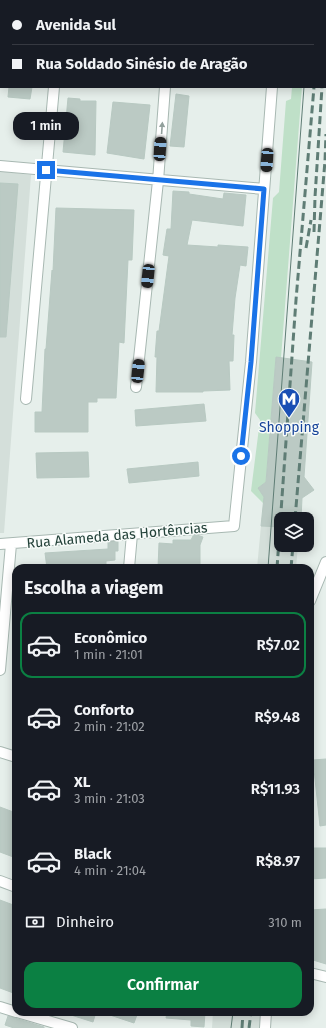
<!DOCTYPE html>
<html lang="pt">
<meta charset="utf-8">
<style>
body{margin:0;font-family:"Fira Sans",sans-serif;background:#242831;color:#f1f3f6;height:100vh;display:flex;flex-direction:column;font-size:15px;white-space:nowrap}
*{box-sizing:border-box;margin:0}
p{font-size:13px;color:#9ea1a6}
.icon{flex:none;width:22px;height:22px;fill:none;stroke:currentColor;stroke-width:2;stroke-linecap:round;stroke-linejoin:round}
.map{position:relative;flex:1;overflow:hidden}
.drawer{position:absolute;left:12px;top:564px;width:302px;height:452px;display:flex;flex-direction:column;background:#171b24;border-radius:12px;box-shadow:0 2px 10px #0003}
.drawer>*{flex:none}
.top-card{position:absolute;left:0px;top:0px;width:326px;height:88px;box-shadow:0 2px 10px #0003;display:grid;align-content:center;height:88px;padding:0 12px;background:#171b24}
.controls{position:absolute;left:274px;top:512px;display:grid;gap:8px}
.controls a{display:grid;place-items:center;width:40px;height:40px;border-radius:8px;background:#171b24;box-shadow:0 2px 10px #0003;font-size:20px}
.end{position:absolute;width:18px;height:18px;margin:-9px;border:5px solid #1a73e8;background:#fff;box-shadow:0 0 0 2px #fff}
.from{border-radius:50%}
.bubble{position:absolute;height:28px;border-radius:12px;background:#171b24;box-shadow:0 2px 10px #0003;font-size:13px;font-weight:600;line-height:28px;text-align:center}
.car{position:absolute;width:12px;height:24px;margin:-12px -6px;border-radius:5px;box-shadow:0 0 3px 1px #0007;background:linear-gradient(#222 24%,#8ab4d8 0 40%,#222 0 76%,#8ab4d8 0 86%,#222 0)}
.top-card b{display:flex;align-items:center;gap:14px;height:38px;font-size:15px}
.top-card b+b{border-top:1px solid #363941}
.top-card i{width:10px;height:10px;background:#f1f3f6}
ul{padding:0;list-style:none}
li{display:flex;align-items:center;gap:12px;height:66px;margin:0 8px 6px;padding:0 4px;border:2px solid transparent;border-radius:12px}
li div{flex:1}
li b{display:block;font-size:15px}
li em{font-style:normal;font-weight:600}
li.on{border-color:#0b8043}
li>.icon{width:36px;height:36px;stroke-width:1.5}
h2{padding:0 12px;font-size:18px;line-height:48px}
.pay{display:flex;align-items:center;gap:10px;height:44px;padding:0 12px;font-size:15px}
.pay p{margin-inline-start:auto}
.action{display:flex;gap:8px;margin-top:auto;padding:8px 12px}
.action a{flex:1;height:46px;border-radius:12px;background:#0b8043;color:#fff;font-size:16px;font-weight:600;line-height:46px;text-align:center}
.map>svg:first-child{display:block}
.built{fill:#d4dfda}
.green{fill:#bfe0c8}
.building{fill:#bbcac4;stroke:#b8c9c2}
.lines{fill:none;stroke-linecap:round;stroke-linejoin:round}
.minor-casing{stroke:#a8b8b2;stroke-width:12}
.minor{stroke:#fff;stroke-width:10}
.tram{stroke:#5f7d75;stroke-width:1}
.rail{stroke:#5f7d75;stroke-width:3;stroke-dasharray:8 4;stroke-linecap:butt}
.oneway{fill:#92a09c}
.route{stroke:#1a73e8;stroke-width:5}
.labels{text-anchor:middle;stroke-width:3;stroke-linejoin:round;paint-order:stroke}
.transit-label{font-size:14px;fill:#164399;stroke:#f7fbf9}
.street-label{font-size:14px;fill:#24423a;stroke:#f7fbf9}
</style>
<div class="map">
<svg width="326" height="1028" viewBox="0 0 326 1028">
<rect width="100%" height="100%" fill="#e6efeb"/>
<path class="built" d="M0,171L31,175L4,533H0Z
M261,526L281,527V545H298L296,568H257Z
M213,1012H261L260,1028H212Z"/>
<path class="green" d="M292,87H302L281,358H276L266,482L258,488L264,497V504L251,491L260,420L255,413L273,198L279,192L286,101L291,99Z"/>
<path class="building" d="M9,87H32L30,99L8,97Z
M176,94L189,96L184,147L170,146Z
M68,98L80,99V101H96L95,155L63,152Z
M113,102L150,105L144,159L107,153Z
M0,183L18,184L6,337H0Z
M173,191L189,192V194L223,199L224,193L246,195L243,226L192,220L187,245L218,247V245L248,247L246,266L240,265L235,298L232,335H234L233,361H229L230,390L203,391V392H156L157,357H155L157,331H159L169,256L163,255L167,229H171Z
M56,208L134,210L132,260H128L124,343L119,342L116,398H97V402H88V432H35V412H42L45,349H46L52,270L53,271Z
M276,357L312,362L304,477L314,490L302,498L301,519H281V527L261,526L264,497L258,488L266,482Z
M204,404L206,421L136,426L135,410Z
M88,452L89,477L37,478L36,453Z
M198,462L199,476L129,483L127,469Z
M197,535L203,537L200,545V568H158L159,543L173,544V540H191L193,536Z
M118,541V551H115V560L106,561V564L47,568L45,553L108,549V542Z
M326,759V825L320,826L313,760Z
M0,807L16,813V858L0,852Z
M310,848H326V878L310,879Z
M0,900L16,906V994L0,988Z
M326,909V964L310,959V910Z
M68,1012H96L93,1022L68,1014Z
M108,1012H138L134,1023L107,1014Z
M167,1012H205L204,1027L191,1026V1020L166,1018Z
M8,1016L44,1027V1028H14L5,1025Z"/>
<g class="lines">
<g class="minor-casing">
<path id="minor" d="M61,1V0
M172,1V0
M279,1V0
M0,61H1
M0,166L264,189
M136,387L158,181L165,87
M26,399L54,87
M0,544L234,526L251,362L272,87
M129,568L132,534
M310,601L326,562
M0,670L11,544
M0,752L16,757
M0,881L16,887
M310,973L326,977
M0,1007L16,1012
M17,1012L72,1028
M265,1028L266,1012"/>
</g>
<use href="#minor" class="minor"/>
<path class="tram" d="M311,1V0
M268,568L304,87
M231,1028L233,1012"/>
<path class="rail" d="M321,1V0
M325,43L326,28
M314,232L315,197L322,87
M306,248L311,220
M295,519L325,161L326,134
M277,568L296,300L314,87
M291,568L293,545
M242,1028L243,1012
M249,1028L251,1012"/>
</g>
<defs><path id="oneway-solid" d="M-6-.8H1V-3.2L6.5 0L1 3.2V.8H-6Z"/></defs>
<use class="oneway" href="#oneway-solid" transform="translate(162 128) rotate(-86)"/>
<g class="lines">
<path class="route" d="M46,170L264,189L251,362L241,456"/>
</g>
<defs>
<g id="metro-pin" transform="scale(1.15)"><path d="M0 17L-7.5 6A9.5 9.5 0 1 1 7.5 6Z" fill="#1a4fb4" stroke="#f7fbf9"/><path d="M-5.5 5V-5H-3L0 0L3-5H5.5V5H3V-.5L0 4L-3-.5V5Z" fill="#fff"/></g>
</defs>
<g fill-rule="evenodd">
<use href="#metro-pin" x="289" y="399"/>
</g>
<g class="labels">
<g class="transit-label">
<text x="289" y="432">Shopping</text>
</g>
<g class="street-label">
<text transform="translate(117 535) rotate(-5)" y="5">Rua Alameda das Hortências</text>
</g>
</g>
</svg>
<div class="controls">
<a><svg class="icon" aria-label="layers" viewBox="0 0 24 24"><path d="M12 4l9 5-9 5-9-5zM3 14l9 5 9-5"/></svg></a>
</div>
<i class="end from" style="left:241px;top:456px"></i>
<i class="end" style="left:46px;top:170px"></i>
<div class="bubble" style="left:13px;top:112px;width:66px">1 min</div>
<i class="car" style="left:160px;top:149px;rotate:4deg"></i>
<i class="car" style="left:267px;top:160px;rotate:184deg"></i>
<i class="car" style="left:148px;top:276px;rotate:186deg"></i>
<i class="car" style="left:138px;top:371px;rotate:6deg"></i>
<div class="top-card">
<b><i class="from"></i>Avenida Sul</b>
<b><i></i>Rua Soldado Sinésio de Aragão</b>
</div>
<section class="drawer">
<h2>Escolha a viagem</h2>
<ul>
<li class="on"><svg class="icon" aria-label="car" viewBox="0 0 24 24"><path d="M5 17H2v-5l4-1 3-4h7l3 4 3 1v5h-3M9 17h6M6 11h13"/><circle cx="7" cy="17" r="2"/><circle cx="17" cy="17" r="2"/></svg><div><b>Econômico</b><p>1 min · 21:01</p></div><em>R$7.02</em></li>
<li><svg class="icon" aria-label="car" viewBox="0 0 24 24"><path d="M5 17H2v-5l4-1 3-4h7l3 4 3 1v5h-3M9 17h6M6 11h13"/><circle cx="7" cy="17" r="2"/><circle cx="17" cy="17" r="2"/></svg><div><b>Conforto</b><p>2 min · 21:02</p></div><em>R$9.48</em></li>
<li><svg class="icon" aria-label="car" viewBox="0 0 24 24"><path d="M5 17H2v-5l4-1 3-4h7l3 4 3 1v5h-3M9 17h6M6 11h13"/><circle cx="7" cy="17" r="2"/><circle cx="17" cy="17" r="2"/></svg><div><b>XL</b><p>3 min · 21:03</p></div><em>R$11.93</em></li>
<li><svg class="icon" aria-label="car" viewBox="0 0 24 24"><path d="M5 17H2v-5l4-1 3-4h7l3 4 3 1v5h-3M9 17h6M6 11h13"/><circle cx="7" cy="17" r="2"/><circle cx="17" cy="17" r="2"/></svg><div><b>Black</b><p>4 min · 21:04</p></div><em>R$8.97</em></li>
</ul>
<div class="pay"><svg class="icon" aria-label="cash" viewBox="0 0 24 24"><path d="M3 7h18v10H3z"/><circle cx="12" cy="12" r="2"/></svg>Dinheiro<p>310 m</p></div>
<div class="action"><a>Confirmar</a></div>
</section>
</div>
